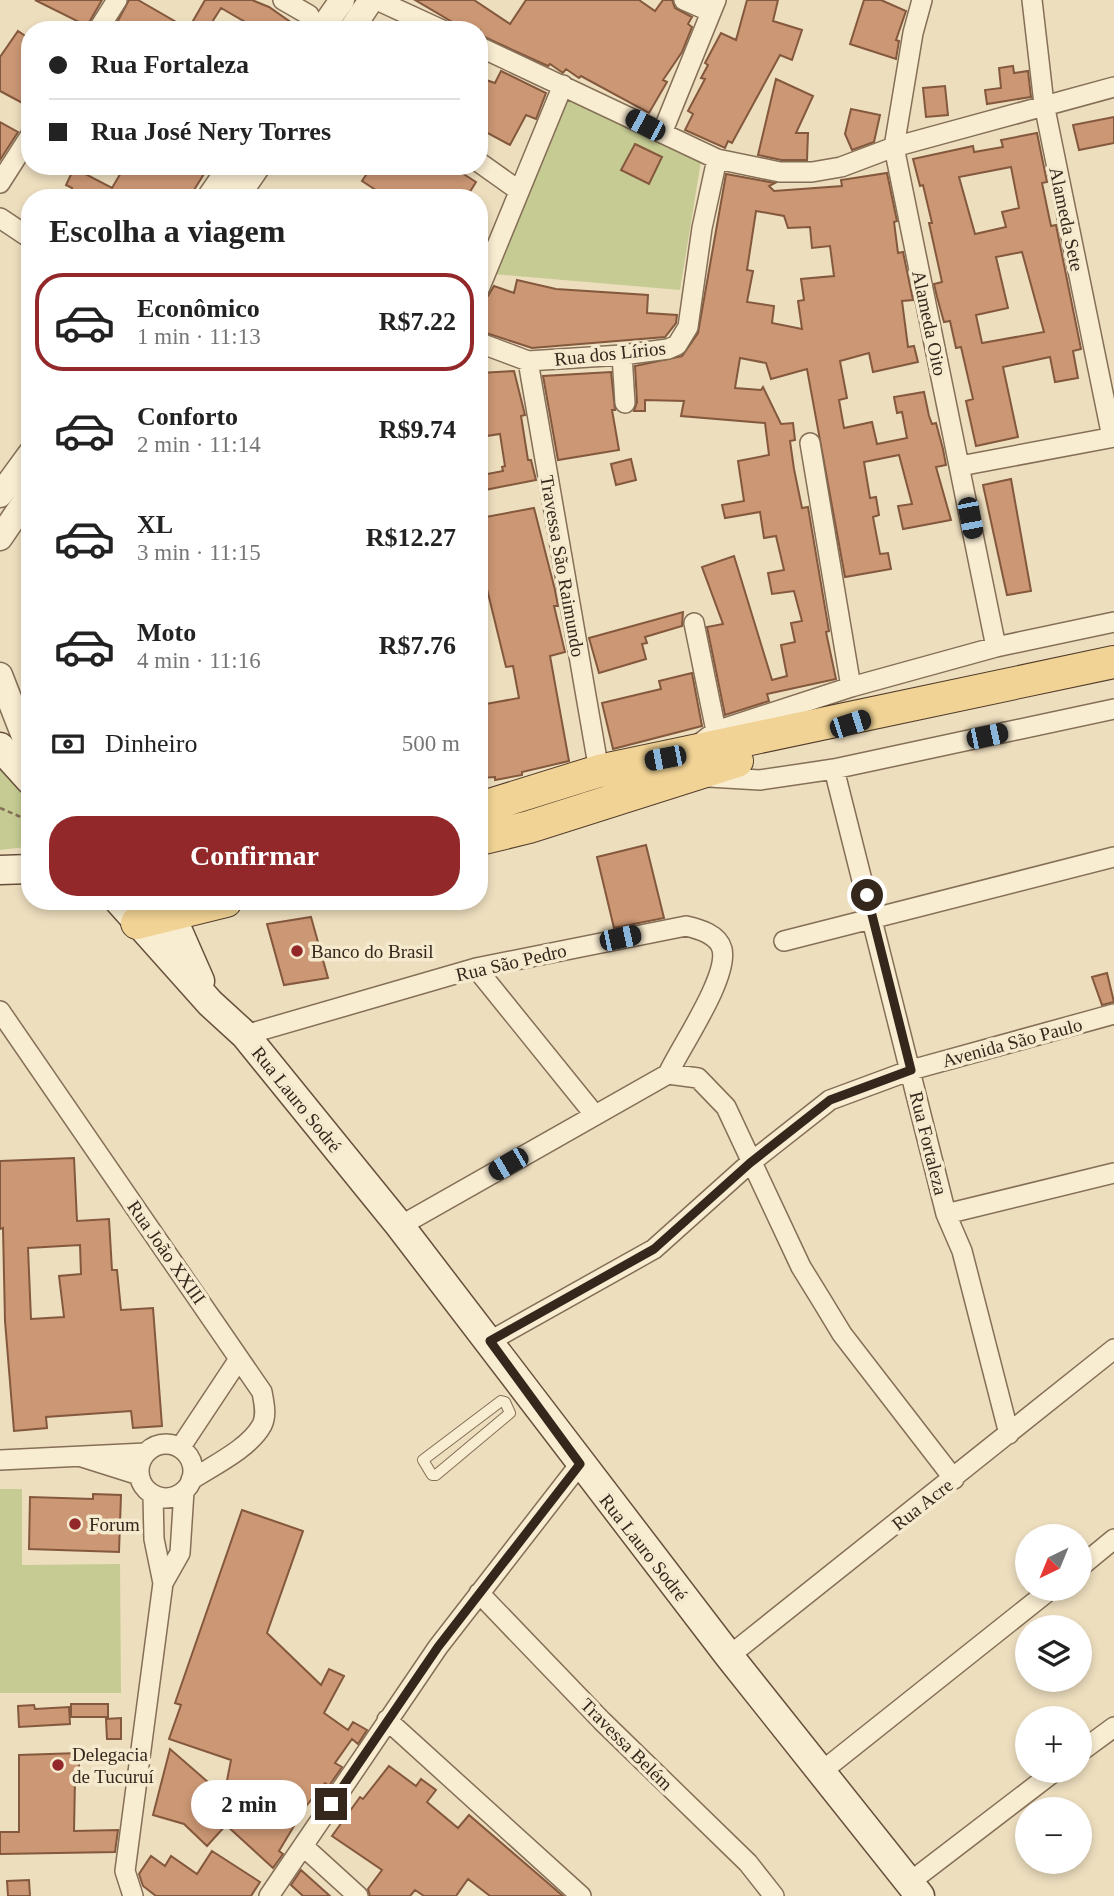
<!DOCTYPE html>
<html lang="pt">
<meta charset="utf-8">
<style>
body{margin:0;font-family:"Times New Roman",serif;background:#f6f6f6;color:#222;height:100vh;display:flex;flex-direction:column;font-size:26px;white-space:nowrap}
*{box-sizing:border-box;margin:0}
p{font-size:23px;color:#767676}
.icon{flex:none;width:38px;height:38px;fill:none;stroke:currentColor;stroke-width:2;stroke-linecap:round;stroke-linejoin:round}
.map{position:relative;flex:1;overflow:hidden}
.sheet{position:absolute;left:21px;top:189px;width:467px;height:721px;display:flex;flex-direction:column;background:#fff;border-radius:28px;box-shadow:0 4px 10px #0003}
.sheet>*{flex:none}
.hud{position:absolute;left:21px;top:21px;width:467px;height:154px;border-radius:28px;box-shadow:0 4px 10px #0003;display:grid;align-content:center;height:154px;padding:0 28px;background:#fff}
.needle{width:46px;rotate:223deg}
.buttons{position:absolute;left:1015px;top:1524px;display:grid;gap:14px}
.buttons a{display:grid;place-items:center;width:77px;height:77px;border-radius:50%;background:#fff;box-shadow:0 4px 10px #0003;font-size:35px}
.end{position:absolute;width:32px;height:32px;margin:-16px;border:9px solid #35271c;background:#fff;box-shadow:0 0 0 4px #fff}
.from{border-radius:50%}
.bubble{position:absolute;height:49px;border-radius:24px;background:#fff;box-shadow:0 4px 10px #0003;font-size:23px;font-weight:600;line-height:49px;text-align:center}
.car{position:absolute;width:21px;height:42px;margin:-21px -10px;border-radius:9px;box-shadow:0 0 5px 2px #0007;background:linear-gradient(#222 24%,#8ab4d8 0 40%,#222 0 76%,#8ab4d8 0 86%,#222 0)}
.hud b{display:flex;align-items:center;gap:24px;height:66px;font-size:26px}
.hud b+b{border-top:2px solid #e0e0e0}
.hud i{width:18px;height:18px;background:#222}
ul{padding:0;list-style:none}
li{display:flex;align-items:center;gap:21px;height:98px;margin:0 14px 10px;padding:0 14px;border:4px solid transparent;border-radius:28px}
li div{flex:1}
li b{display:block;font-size:26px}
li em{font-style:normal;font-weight:600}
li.current{border-color:#93282a}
li>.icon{width:63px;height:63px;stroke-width:1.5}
h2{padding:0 28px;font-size:32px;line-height:84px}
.pay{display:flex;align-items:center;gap:18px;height:77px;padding:0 28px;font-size:26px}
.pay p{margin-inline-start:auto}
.button{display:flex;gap:14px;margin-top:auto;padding:14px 28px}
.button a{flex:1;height:80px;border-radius:28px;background:#93282a;color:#fff;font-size:28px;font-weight:600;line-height:80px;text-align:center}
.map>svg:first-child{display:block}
.green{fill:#c5cb93}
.building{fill:#cb9774;stroke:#84583d;stroke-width:2;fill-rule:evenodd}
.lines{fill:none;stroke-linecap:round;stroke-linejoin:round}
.service-casing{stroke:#856f57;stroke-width:12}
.minor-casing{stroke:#856f57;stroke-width:22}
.tertiary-casing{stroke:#856f57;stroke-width:27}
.secondary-casing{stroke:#67503b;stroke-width:31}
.primary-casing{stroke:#533d2c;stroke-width:34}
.path{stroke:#856f57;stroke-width:2.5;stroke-dasharray:5 3.5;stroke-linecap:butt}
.service{stroke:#f8ecd1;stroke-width:10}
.minor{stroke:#f8ecd1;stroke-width:19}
.tertiary{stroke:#f8ecd1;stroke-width:24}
.secondary{stroke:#f8ecd1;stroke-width:28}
.primary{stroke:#f1d395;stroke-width:32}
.route{stroke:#35271c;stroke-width:9}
.poi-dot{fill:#93282a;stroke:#f5e9ce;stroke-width:2.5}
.labels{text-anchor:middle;stroke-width:7;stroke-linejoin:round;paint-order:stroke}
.street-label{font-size:19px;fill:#35271c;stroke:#f5e9ce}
.poi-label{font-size:19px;fill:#35271c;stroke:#f5e9ce;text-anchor:start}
</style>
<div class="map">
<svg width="1114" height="1896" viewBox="0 0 1114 1896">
<rect width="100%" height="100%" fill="#eddebe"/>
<path class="green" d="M566,95L701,161L680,290L492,274Z
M0,755C26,781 30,809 30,845L26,847L0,850Z
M0,1489H22V1565L120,1564L121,1693H0Z"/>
<path class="building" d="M35,0H102L87,26Z
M129,0H138L190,30H154L145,25L142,30H113Z
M205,0H252L269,7L302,30H259L221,8L207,30L193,21Z
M415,0H474L510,24L526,0H639L655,11L663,0H672L675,8L692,17L688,24L692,27L682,52L663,80L667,82L649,113L581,76L579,78L566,69L563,73L550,64L548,66L480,35V30H466Z
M747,0H778L773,21L802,30L792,60L780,55L732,143L728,141L725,148L685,130L693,114L688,111L705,79L701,78L708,65L705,63L721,33L736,40Z
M864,0H881L906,11L896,40L899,41L896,59L850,44Z
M18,31L30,39V107L0,91V57Z
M1013,66L1014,73L1028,71L1031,97L987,104L985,90L1001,88L999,68Z
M501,71L546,93L536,119L526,115L510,145L480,129V78L495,83Z
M776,79L813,96L796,133H808L807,160H781L758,155Z
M945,86L948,115L926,117L923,88Z
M851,109L880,115L874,142L852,150L845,134Z
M1114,117V143L1079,150L1073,125Z
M0,122L18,132L0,160Z
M1037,133L1047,182L1042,183L1051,226L1056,225L1081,349L1073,351L1078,378L1055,382L1050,357L1003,367L1018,437L976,446L966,401L973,399L961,347L956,348L950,321L944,322L937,297L934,284L942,282L929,223H932L923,185L920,186L913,159L973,146L974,152L1003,147L1001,140ZM1011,167L1019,208L1002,212L1006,227L975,234L959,177ZM1022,252L1044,332L982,343L976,315L1008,308L996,257Z
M635,144L662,157L649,184L621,170Z
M125,166H209L189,198H67L72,188L66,185L74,168L112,188Z
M372,166H451L476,182L466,198H447L437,191L433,198H388L362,181Z
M887,173L897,221L894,222L898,253L903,252L913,300L902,301L908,347L914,346L918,362L873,372L869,353L840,361L847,398L839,400L844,428L872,422L877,444L907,438L902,412L897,413L894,397L924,392L929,416L932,424L936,423L943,449L946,465L936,467L951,520L903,529L898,506L912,504L899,455L864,462L870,498L876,497L879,515L873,517L880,554L888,553L891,569L845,577L807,369L771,379L766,363L740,358L735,388L761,390L763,387L781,424L793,423L795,440L790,441L794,469L802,508L808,507L829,631L826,632L836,679L767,694L769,701L725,715L707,627L723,624L702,567L734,556L772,680L787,676L781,645L795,642L791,623L802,621L794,591L772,594L768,573L784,570L776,536L764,538L760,512L725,518L722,505L744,501L738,461L769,455L765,423L681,416L684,401L645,400V411H634L637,402L635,366L682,356L698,333L726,174L775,183L769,186L774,191L842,186L841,180ZM756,211L784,216L788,228L810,227L812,248L830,246L834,276L801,279L804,300L798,301L802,329L772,323L774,306L747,302L753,271L747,270Z
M517,280L556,289L648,295L647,313L677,315L676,323L665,337L532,348L480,331V299L488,296L494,286L514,293Z
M514,371L525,415L521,416L528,460H531L536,480L485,490L482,475L503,471L502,467L505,466L500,434L480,437V373Z
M611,372L615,410H612L619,450L558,460L543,376Z
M631,459L636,480L616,485L611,464Z
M1011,479L1031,591L1007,595L983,485Z
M534,508L555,590L558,606H554L565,652L550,656L569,761L522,772V775L495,780V777L481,778L480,705L519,698L513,666L506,667L487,589L480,518Z
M683,612L682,626L645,637L647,643L642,644L646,659L599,673L589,638Z
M692,673L702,726L613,749L602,703L661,689L659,681Z
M646,845L664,918L614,928L597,857Z
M311,917L328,978L284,985L267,924Z
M1107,973L1114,1002L1102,1005L1092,977Z
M74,1158L77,1221L109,1219L112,1270H117L121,1310L153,1308L162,1426L133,1428L131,1411L46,1417L47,1428L14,1431L5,1321L3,1228L0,1229V1161ZM80,1245L81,1274L59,1276L64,1317L31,1319L28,1248Z
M93,1494L121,1495L119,1552L29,1549L30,1497L93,1499Z
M242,1510L303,1531L267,1633L321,1685L329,1669L344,1676L324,1713L348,1730L353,1722L367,1730L358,1744L352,1739L335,1763L342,1767L329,1786L325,1783L306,1806L279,1851L283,1854L273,1868L226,1825L207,1846L184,1824L153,1815L170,1749L224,1796L231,1760L169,1739L181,1705L175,1703Z
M71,1704H108V1717H71Z
M34,1705L35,1709L69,1707L70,1724L19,1727L18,1706Z
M121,1718V1739H107L106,1719Z
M79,1753V1779H75L74,1831L118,1830L115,1852L0,1854V1832H19V1755Z
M389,1766L416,1786L421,1779L436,1790L427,1802L458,1828L469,1815L563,1896H490L468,1879L456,1896H424L415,1890L410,1896H370L368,1889L382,1870L332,1836L360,1797L363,1799Z
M212,1851L260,1882L251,1896H156L143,1886L139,1874L151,1856L165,1866L171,1856L197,1874Z
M301,1870L330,1896H303L291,1885Z
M29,1880L30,1896H8L7,1881Z"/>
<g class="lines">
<g class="service-casing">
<path id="service" d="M501,1401L505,1402L510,1413L436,1475H432L423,1460Z"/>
</g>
<g class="minor-casing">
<path id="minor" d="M283,0L309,15L315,30
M377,0L442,30
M684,0L709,11
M922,0L913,33L894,147L996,647
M1032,0L1044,104L1112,437
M98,30L117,0
M480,47L717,159L780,172H812L841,167L894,147L1114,87
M662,133L716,0
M480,163L518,190
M0,183L30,136
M0,218L30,238
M480,287L563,85
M480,343L528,361L622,355L668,349L677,345L688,327L702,228L717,159
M622,355L625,403
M528,361L599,771
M810,443L851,687
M960,466L1114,437
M694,623L716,731
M699,744L716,731L851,687L996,647L1114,622
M834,769L946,1214L962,1251L1009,1434
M709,777L760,780L834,769L1114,709
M784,941L1114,857
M476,968L594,1114
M0,1011L262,1392C264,1403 267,1415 262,1425C249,1449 212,1466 191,1480
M245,1035L476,968L686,926C699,929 718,934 722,949C729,977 681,1046 668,1074
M946,1214L1114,1173
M400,1226L668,1074L698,1078L726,1107L801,1267L822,1301L842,1334L954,1479
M490,1341L654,1249L750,1163L830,1100L911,1070L1114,1014
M139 1471a27 27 0 1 1 54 0a27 27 0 1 1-54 0Z
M180,1448L239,1359
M82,1457L139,1475
M0,1460L146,1453
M1080,1567L1114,1539
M163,1583L180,1553L184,1491
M479,1593L602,1721L748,1863L774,1896
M729,1656L1114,1349
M387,1720L581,1896
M1080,1752L1114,1727
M821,1772L1051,1589
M303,1846L358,1896
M910,1882L1055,1771
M133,1896L125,1871L163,1583L154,1539L153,1495
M269,1896L438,1647L580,1464"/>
</g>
<g class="tertiary-casing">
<path id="tertiary" d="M321,30L342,0
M351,30L371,0
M209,198L231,166
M236,198L258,166
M0,495L30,454
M0,538L30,494
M0,675L30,752"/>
</g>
<g class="secondary-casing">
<path id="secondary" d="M0,747L30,780
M0,870L30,869
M119,901L210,1003L245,1035L400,1226L729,1656L920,1896
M161,901L171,915L200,981"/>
</g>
<g class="primary-casing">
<path id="primary" d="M480,808L599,771L1114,662
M480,839L529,827L737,761
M137,923L226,901"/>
</g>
<path class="path" d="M0,808L30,821"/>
<use href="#service" class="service"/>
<use href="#minor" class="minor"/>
<use href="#tertiary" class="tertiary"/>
<use href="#secondary" class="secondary"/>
<use href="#primary" class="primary"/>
</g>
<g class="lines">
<path class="route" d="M331,1804L438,1647L580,1464L490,1341L654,1249L750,1163L830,1100L911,1070L867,895"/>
</g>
<g class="poi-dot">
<circle cx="297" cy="951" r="7"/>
<circle cx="75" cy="1524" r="7"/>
<circle cx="58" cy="1765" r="7"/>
</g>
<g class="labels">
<g class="street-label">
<text transform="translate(1067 219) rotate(78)" y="7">Alameda Sete</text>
<text transform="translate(930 323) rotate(78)" y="7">Alameda Oito</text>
<text transform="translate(610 353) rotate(-6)" y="7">Rua dos Lírios</text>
<text transform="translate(563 566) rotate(80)" y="7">Travessa São Raimundo</text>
<text transform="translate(511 962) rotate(-13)" y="7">Rua São Pedro</text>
<text transform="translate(1012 1042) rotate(-15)" y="7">Avenida São Paulo</text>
<text transform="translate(297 1099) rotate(51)" y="7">Rua Lauro Sodré</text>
<text transform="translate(929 1143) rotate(76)" y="7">Rua Fortaleza</text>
<text transform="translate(167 1252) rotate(55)" y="7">Rua João XXIII</text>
<text transform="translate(922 1504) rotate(-38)" y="7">Rua Acre</text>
<text transform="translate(644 1547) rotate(52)" y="7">Rua Lauro Sodré</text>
<text transform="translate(627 1744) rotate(45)" y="7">Travessa Belém</text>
</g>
<g class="poi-label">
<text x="311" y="958">Banco do Brasil</text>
<text x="89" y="1531">Forum</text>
<text x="72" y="1761">Delegacia<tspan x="72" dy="22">de Tucuruí</tspan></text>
</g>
</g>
</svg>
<div class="buttons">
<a><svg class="needle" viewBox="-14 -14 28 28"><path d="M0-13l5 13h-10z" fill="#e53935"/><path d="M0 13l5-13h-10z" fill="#767676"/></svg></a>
<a><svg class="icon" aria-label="layers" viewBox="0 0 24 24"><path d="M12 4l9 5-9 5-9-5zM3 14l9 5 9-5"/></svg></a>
<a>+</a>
<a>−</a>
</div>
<i class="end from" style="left:867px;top:895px"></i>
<i class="end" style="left:331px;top:1804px"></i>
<div class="bubble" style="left:191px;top:1780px;width:116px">2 min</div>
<i class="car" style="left:645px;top:125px;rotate:298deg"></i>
<i class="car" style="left:970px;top:518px;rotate:169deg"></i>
<i class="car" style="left:850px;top:724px;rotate:72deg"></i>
<i class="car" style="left:987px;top:736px;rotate:78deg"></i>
<i class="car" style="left:665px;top:758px;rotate:259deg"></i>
<i class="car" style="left:620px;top:938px;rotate:78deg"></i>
<i class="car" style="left:508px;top:1164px;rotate:240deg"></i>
<div class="hud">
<b><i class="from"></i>Rua Fortaleza</b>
<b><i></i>Rua José Nery Torres</b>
</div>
<section class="sheet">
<h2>Escolha a viagem</h2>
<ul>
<li class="current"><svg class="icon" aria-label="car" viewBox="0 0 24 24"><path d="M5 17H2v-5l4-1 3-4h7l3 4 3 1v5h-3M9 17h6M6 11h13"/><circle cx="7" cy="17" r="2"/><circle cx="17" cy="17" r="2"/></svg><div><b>Econômico</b><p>1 min · 11:13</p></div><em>R$7.22</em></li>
<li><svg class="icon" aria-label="car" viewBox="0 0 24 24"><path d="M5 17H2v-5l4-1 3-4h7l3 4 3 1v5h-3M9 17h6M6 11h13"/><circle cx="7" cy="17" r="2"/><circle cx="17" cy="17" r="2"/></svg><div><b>Conforto</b><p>2 min · 11:14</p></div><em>R$9.74</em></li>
<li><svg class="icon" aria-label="car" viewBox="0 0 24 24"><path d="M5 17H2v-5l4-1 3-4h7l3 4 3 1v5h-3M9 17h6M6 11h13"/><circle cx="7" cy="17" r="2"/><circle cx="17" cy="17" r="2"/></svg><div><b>XL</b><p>3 min · 11:15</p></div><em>R$12.27</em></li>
<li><svg class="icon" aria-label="car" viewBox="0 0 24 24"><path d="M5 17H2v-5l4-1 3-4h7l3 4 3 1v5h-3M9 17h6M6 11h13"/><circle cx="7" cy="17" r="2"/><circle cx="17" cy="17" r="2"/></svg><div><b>Moto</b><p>4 min · 11:16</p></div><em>R$7.76</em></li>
</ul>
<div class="pay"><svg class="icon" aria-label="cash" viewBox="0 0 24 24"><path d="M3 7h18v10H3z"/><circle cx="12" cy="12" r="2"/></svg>Dinheiro<p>500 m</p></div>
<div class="button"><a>Confirmar</a></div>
</section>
</div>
